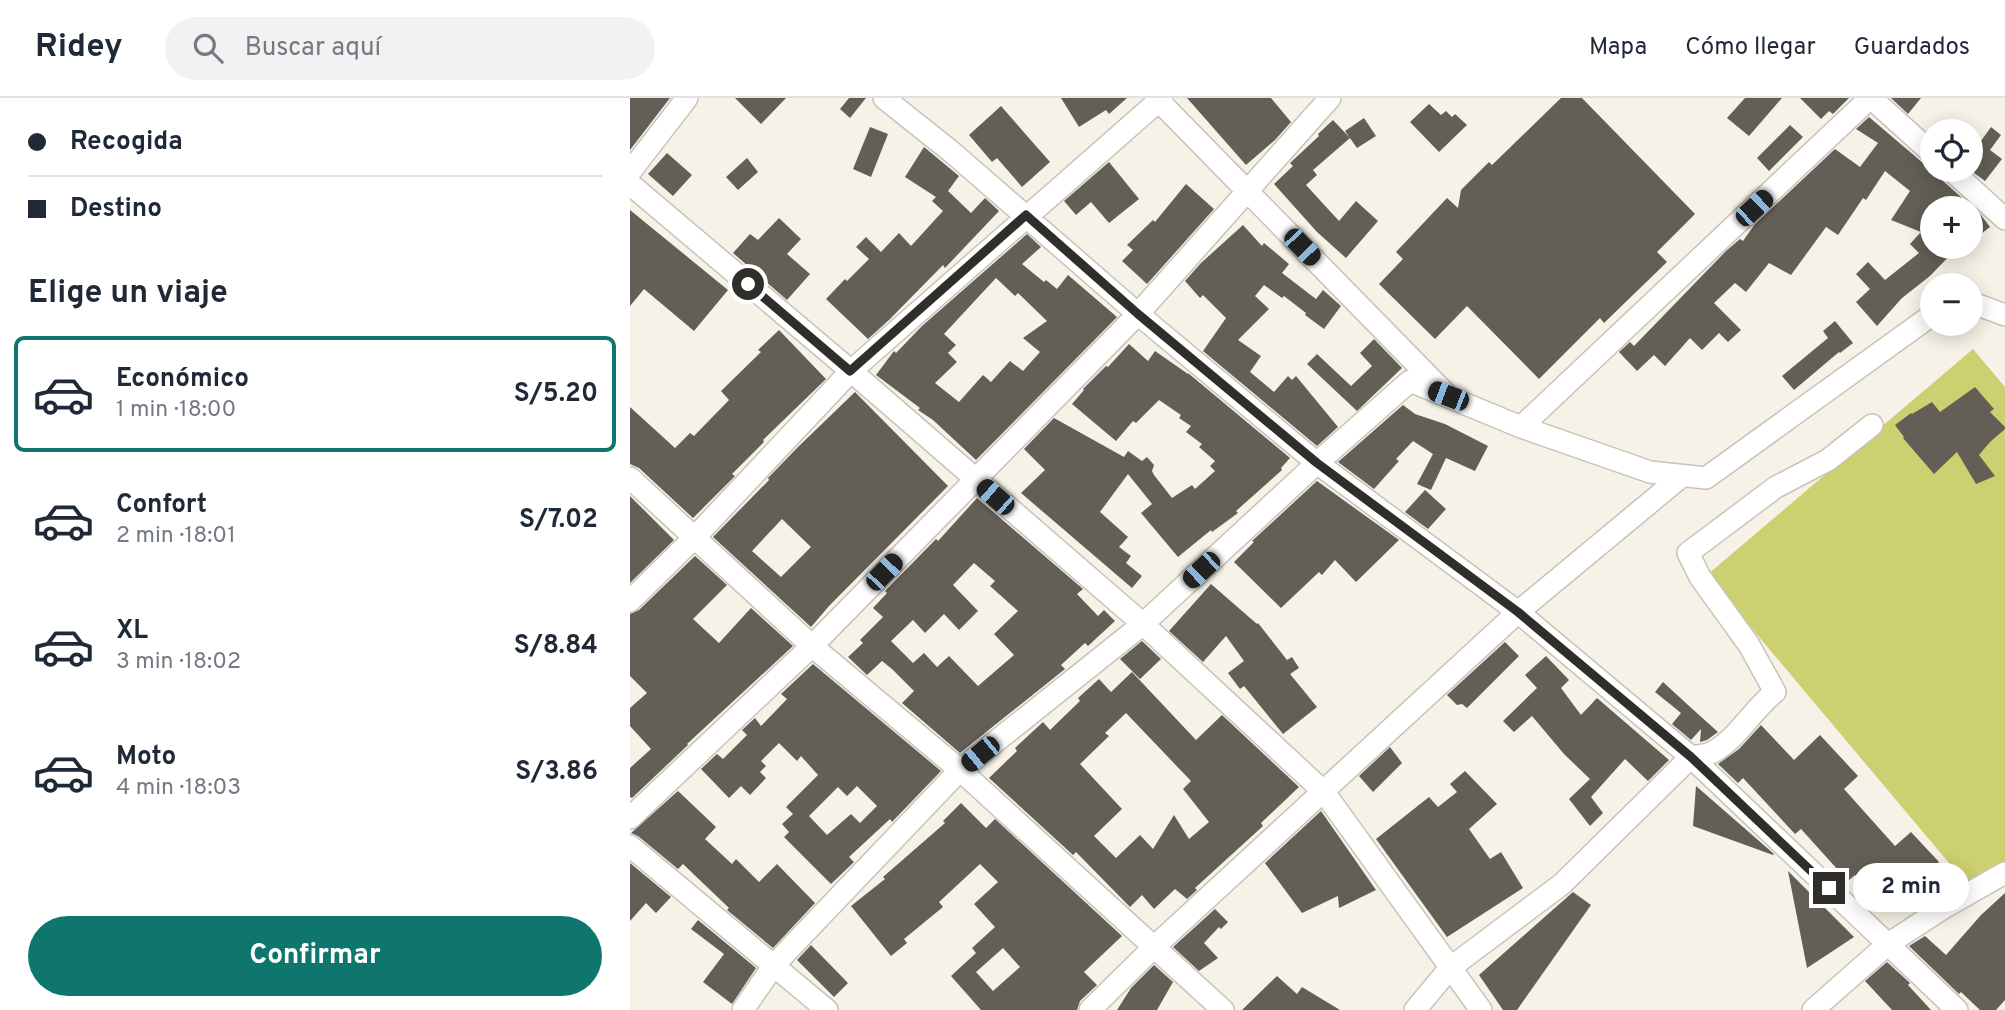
<!DOCTYPE html>
<html lang="es">
<meta charset="utf-8">
<style>
body{margin:0;font-family:Overpass,sans-serif;background:#f2f2f3;color:#1f2937;height:100vh;display:flex;flex-direction:column;font-size:26px;white-space:nowrap}
*{box-sizing:border-box;margin:0}
p{font-size:23px;color:#747a83}
.icon{flex:none;width:38px;height:38px;fill:none;stroke:currentColor;stroke-width:2;stroke-linecap:round;stroke-linejoin:round}
.map{position:relative;flex:1;overflow:hidden}
.panel{display:flex;flex-direction:column;background:#fff;width:630px}
.panel>*{flex:none}
.guide{display:grid;align-content:center;height:154px;padding:0 28px;background:#fff}
.fabs{position:absolute;left:1290px;top:21px;display:grid;gap:14px}
.fabs a{display:grid;place-items:center;width:63px;height:63px;border-radius:50%;background:#fff;box-shadow:0 4px 18px #0003;font-size:35px}
.end{position:absolute;width:32px;height:32px;margin:-16px;border:9px solid #302e2a;background:#fff;box-shadow:0 0 0 4px #fff}
.from{border-radius:50%}
.bubble{position:absolute;height:49px;border-radius:24px;background:#fff;box-shadow:0 4px 18px #0003;font-size:23px;font-weight:700;line-height:49px;text-align:center}
.car{position:absolute;width:21px;height:42px;margin:-21px -10px;border-radius:9px;box-shadow:0 0 5px 2px #0007;background:linear-gradient(#222 24%,#8ab4d8 0 40%,#222 0 76%,#8ab4d8 0 86%,#222 0)}
.guide b{display:flex;align-items:center;gap:24px;height:66px;font-size:26px}
.guide b+b{border-top:2px solid #e0e1e3}
.guide i{width:18px;height:18px;background:#1f2937}
ul{padding:0;list-style:none}
li{display:flex;align-items:center;gap:21px;height:116px;margin:0 14px 10px;padding:0 14px;border:4px solid transparent;border-radius:10px}
li div{flex:1}
li b{display:block;font-size:26px}
li em{font-style:normal;font-weight:700}
li.selected{border-color:#0f766e}
li>.icon{width:63px;height:63px;stroke-width:1.5}
h2{padding:0 28px;font-size:32px;line-height:84px}
.button{display:flex;gap:14px;margin-top:auto;padding:14px 28px}
.button a{flex:1;height:80px;border-radius:42px;background:#0f766e;color:#fff;font-size:28px;font-weight:700;line-height:80px;text-align:center}
header{display:flex;align-items:center;gap:42px;box-sizing:border-box;height:98px;padding:0 35px;background:#fff;border-bottom:2px solid #e0e1e3}
header strong{font-size:33px}
nav{display:flex;gap:38px;margin-inline-start:auto;font-size:24px}
.search{width:490px;height:63px;background:#f2f2f3;display:flex;align-items:center;gap:18px;box-sizing:border-box;padding:0 24px;border-radius:38px;color:#747a83;font-size:26px}
main{display:flex;flex:1;min-height:0}
.map>svg:first-child{display:block}
.green{fill:#ccd071}
.building{fill:#635f56;fill-rule:evenodd}
.lines{fill:none;stroke-linecap:round;stroke-linejoin:round}
.minor-casing{stroke:#c7c3b8;stroke-width:24}
.minor{stroke:#fff;stroke-width:21}
.route{stroke:#302e2a;stroke-width:9}
</style>
<header>
<strong>Ridey</strong>
<div class="search"><svg class="icon" aria-label="search" viewBox="0 0 24 24"><circle cx="10" cy="10" r="6"/><path d="M15 15l6 6"/></svg>Buscar aquí</div>
<nav><a>Mapa</a><a>Cómo llegar</a><a>Guardados</a></nav>
</header>
<main>
<section class="panel">
<div class="guide">
<b><i class="from"></i>Recogida</b>
<b><i></i>Destino</b>
</div>
<h2>Elige un viaje</h2>
<ul>
<li class="selected"><svg class="icon" aria-label="car" viewBox="0 0 24 24"><path d="M5 17H2v-5l4-1 3-4h7l3 4 3 1v5h-3M9 17h6M6 11h13"/><circle cx="7" cy="17" r="2"/><circle cx="17" cy="17" r="2"/></svg><div><b>Económico</b><p>1 min · 18:00</p></div><em>S/5.20</em></li>
<li><svg class="icon" aria-label="car" viewBox="0 0 24 24"><path d="M5 17H2v-5l4-1 3-4h7l3 4 3 1v5h-3M9 17h6M6 11h13"/><circle cx="7" cy="17" r="2"/><circle cx="17" cy="17" r="2"/></svg><div><b>Confort</b><p>2 min · 18:01</p></div><em>S/7.02</em></li>
<li><svg class="icon" aria-label="car" viewBox="0 0 24 24"><path d="M5 17H2v-5l4-1 3-4h7l3 4 3 1v5h-3M9 17h6M6 11h13"/><circle cx="7" cy="17" r="2"/><circle cx="17" cy="17" r="2"/></svg><div><b>XL</b><p>3 min · 18:02</p></div><em>S/8.84</em></li>
<li><svg class="icon" aria-label="car" viewBox="0 0 24 24"><path d="M5 17H2v-5l4-1 3-4h7l3 4 3 1v5h-3M9 17h6M6 11h13"/><circle cx="7" cy="17" r="2"/><circle cx="17" cy="17" r="2"/></svg><div><b>Moto</b><p>4 min · 18:03</p></div><em>S/3.86</em></li>
</ul>
<div class="button"><a>Confirmar</a></div>
</section>
<div class="map">
<svg width="1375" height="912" viewBox="0 0 1375 912">
<rect width="100%" height="100%" fill="#f6f2e7"/>
<path class="green" d="M1343,251L1375,289V763L1340,790L1077,477Z"/>
<path class="building" d="M0,0H40L0,52Z
M105,0H156L131,26Z
M219,0H236L220,20L210,11Z
M431,0H497L479,16L476,12L449,29Z
M557,0H641L661,24L645,42L616,67Z
M931,0H952L1065,116L1027,154L1037,164L974,225L970,220L909,281L837,208L805,241L749,186L773,161L766,154L817,100L828,110L831,92L859,64L862,67Z
M1115,0H1152L1119,38L1097,20Z
M1170,0H1219L1203,16L1199,13L1191,21Z
M1261,0H1291L1278,16Z
M799,6L811,17L816,13L822,19L825,16L837,27L809,54L780,24Z
M371,8L420,64L392,89L367,60L362,64L339,37Z
M1239,19L1293,65L1301,68L1302,72H1304L1312,82L1351,117L1360,129L1347,139L1340,131V110H1302V149H1328L1300,178L1272,200L1247,228L1226,204L1240,191L1226,176L1238,164L1255,182L1289,155L1280,146L1291,134L1261,122L1280,93L1255,73L1236,102L1233,100L1208,137L1196,129L1161,177L1139,165L1116,194L1105,185L1084,205L1111,232L1098,244L1089,235L1072,252L1060,240L1035,268L1024,257L1007,273L989,254L1000,244L1004,248L1096,153L1110,141L1113,143L1125,126L1205,51L1230,69L1248,45L1226,31Z
M734,20L746,38L727,50L715,33Z
M703,22L720,40L683,72L687,77L676,87L709,123L726,103L748,123L716,160L687,134L644,86L663,68L660,65L689,38L688,36Z
M1160,27L1173,39L1139,73L1127,60Z
M240,29L258,36L241,79L223,71Z
M1361,29L1371,37L1360,52L1372,61L1355,83L1340,72V41L1348,47Z
M294,49L329,78L318,93L341,115L355,100L369,113L315,170L313,167L260,221L238,241L196,201L215,181L217,183L239,161L226,149L236,139L251,154L269,135L281,148L313,113L302,103L306,99L275,79Z
M37,55L62,77L43,98L18,76Z
M117,60L128,74L108,92L96,79Z
M479,64L509,101L479,125L461,104L446,117L434,103Z
M556,86L584,111L517,186L492,163L503,152L497,147L523,122L525,124Z
M0,112L98,192L64,233L14,191L0,208Z
M149,120L171,141L157,156L180,176L157,202L103,155L120,136L128,142Z
M613,127L632,148L634,145L659,166L652,175L686,201L693,192L711,208L694,231L675,217L676,215L654,198L652,200L634,187L625,198L639,211L608,242L631,258L620,274L644,294L658,278L662,282L666,278L708,329L687,348L573,253L596,220L573,197L570,200L555,183L571,165Z
M397,136L411,149L392,166L414,184L416,182L427,191L438,177L487,219L346,362L303,322L288,312L290,310L246,277L264,253L266,255L292,228ZM366,180L385,198L388,195L417,223L393,240L410,254L393,273L380,263L361,284L353,277L329,304L305,285L327,264L318,255L326,247L314,236Z
M1205,223L1223,245L1210,255L1209,254L1164,292L1152,278L1198,240L1193,233Z
M149,232L196,281L133,342L134,344L102,376L105,378L63,420L9,370L0,366V309L45,350L60,335L64,338L99,302L91,293L131,254L128,252Z
M744,241L772,270L727,313L677,266L687,256L721,288L742,268L730,255Z
M499,246L518,263L525,253L558,276V275L660,360L651,370L652,372L606,413L608,415L582,434L581,432L548,459L511,415L522,406L498,376L470,414L498,439L489,449L501,458L496,465L512,478L502,490L391,395L415,372L394,351L424,320L494,359L498,353L512,363L517,359L524,367L522,373L524,377L542,400L562,387L565,391L585,373L580,368L585,363L569,349L572,346L556,334L561,328L549,320L551,317L529,302L506,325L503,323L486,343L442,306L454,292L453,291L476,268L478,269Z
M1345,289L1364,311L1360,314L1375,329V331L1360,344L1349,357L1365,378L1346,386L1327,354L1304,376L1273,340L1274,339L1265,327L1281,315L1282,316L1302,304L1310,314Z
M225,294L318,388L199,508L181,529L83,439L139,382L138,380L169,348ZM152,421L181,449L151,479L122,453Z
M773,307L785,316L815,326L858,348L845,373L816,360L801,392L787,386L803,356L783,343L766,361L769,363L744,391L708,364Z
M687,383L769,442L726,484L705,462L692,477L689,474L651,510L604,464L624,444L622,443Z
M795,392L816,411L798,431L775,414Z
M0,398L44,442L0,485Z
M347,400L453,491L447,496L468,518L474,512L485,523L458,548L455,545L431,567L435,571L330,655L272,605L284,593L262,571L252,563L237,577L218,559L233,545L230,542L253,519L243,510L257,495L255,493L306,441L308,443ZM344,465L365,483L360,488L388,513L364,536L384,557L348,588L319,558L307,569L294,555L283,565L261,543L283,522L295,535L314,516L329,532L348,513L323,487Z
M65,458L97,487L63,521L89,545L121,510L163,548L57,646L58,647L2,700L0,699V670L21,651L0,628V610L17,595L0,578V516L9,512Z
M581,486L627,526L628,525L657,562L662,559L669,570L660,576L687,609L653,636L614,588L610,591L598,575L614,563L596,538L573,564L539,533Z
M512,543L531,561L510,581L490,561Z
M875,544L889,558L837,610L832,606L827,607L817,597Z
M916,558L939,582L931,590L951,617L967,600L1039,662L1018,683L995,661L961,699L973,715L960,728L939,701L960,681L934,656L902,618L884,634L873,623L907,590L895,577Z
M183,566L311,673L262,724L260,721L219,759L224,764L201,786L154,739L159,734L152,726L163,716L156,709L188,677L171,658L167,663L149,645L131,663L136,668L130,674L136,680L120,697L111,688L99,700L71,671L87,656L93,661L117,637L112,632L125,620L131,628L157,601L151,596ZM227,688L247,708L230,725L221,716L197,737L179,718L208,689L217,698Z
M502,574L566,642L592,617L669,689L631,725L633,728L565,790L567,792L557,801L545,791L524,811L512,797L500,809L446,754L443,757L359,680L387,653L385,650L413,624L420,632L450,603L448,600L469,581L481,594ZM496,615L561,683L553,691L579,724L559,741L544,717L523,751L510,737L486,760L464,738L492,711L450,666L479,638L475,635Z
M1033,584L1058,607L1088,634L1077,642L1070,644L1071,631L1061,642L1042,626L1051,615L1025,594Z
M1131,627L1164,662L1190,637L1228,678L1214,691L1265,748L1281,734L1309,764L1255,812L1225,777L1218,783L1171,731L1165,736L1113,680L1108,685L1088,666L1109,651Z
M760,649L772,665L743,694L729,678Z
M835,673L867,706L839,731L860,761L871,754L893,790L817,839L746,741L799,699L808,709L827,694L820,686Z
M1066,688L1144,756L1143,757L1063,728Z
M48,693L86,729L75,741L102,766L106,761L129,784L147,766L185,805L143,850L97,812L99,810L53,766L48,771L8,738L1,735Z
M331,705L356,730L365,721L492,838L454,874L467,887L450,903L447,912H351L321,878L346,855L342,850L365,829L344,806L368,784L350,766L309,804L313,809L274,841L277,845L261,858L221,808L255,781L253,779L315,725L313,723ZM373,850L390,869L363,893L346,874Z
M691,713L746,792L709,810L708,798L672,815L635,765Z
M0,765L41,799L26,815L16,805L0,823Z
M1158,773L1224,839L1177,870Z
M943,794L961,807L887,912H873L849,877Z
M1375,795V902L1366,912H1350L1331,894L1329,896L1279,848L1295,838L1316,857L1351,817Z
M585,811L598,824L591,831L589,829L574,845L588,860L569,873L543,849Z
M68,822L126,870L102,906L73,884L94,856L61,831Z
M181,847L218,885L204,899L167,862Z
M1257,864L1280,885L1278,887L1301,912H1262L1235,883Z
M524,867L543,884L527,912H487L501,890Z
M647,878L667,896L672,889L710,912H612Z"/>
<g class="lines">
<g class="minor-casing">
<path id="minor" d="M254,0L323,55L508,216L687,365L888,514L1061,659L1327,912
M526,0L814,294
M1241,0L1302,55
M1321,72L1375,121
M0,74L57,0
M0,86L221,273L513,526L694,694L851,912
M1340,204L1375,217
M891,329L1240,0
M0,380L182,548L330,672L593,912
M0,503L65,439L221,273L532,0
M0,720L182,548L508,216L700,0
M0,748L197,912
M113,912L144,867L330,672L513,526L687,365L780,283L891,329L1020,374L1076,380L1302,217
M460,912L524,849L888,514L1052,378
M785,912L820,870L932,786L1061,659C1068,658 1077,657 1083,654C1108,640 1123,611 1145,594L1119,547L1070,479L1058,455L1146,389L1198,362L1242,327
M1183,912L1258,846L1315,809L1375,775"/>
</g>
<use href="#minor" class="minor"/>
</g>
<g class="lines">
<path class="route" d="M118,186L220,273L396,117L508,216L687,365L888,514L1061,659L1199,790"/>
</g>
</svg>
<div class="fabs">
<a><svg class="icon" aria-label="locate" viewBox="0 0 24 24"><circle cx="12" cy="12" r="6"/><path d="M12 2v4M12 18v4M2 12h4M18 12h4"/></svg></a>
<a>+</a>
<a>−</a>
</div>
<i class="end from" style="left:118px;top:186px"></i>
<i class="end" style="left:1199px;top:790px"></i>
<div class="bubble" style="left:1223px;top:765px;width:116px">2 min</div>
<i class="car" style="left:1124px;top:110px;rotate:47deg"></i>
<i class="car" style="left:672px;top:149px;rotate:136deg"></i>
<i class="car" style="left:818px;top:298px;rotate:291deg"></i>
<i class="car" style="left:365px;top:399px;rotate:311deg"></i>
<i class="car" style="left:571px;top:472px;rotate:227deg"></i>
<i class="car" style="left:254px;top:474px;rotate:44deg"></i>
<i class="car" style="left:350px;top:656px;rotate:231deg"></i>
</div>
</main>
